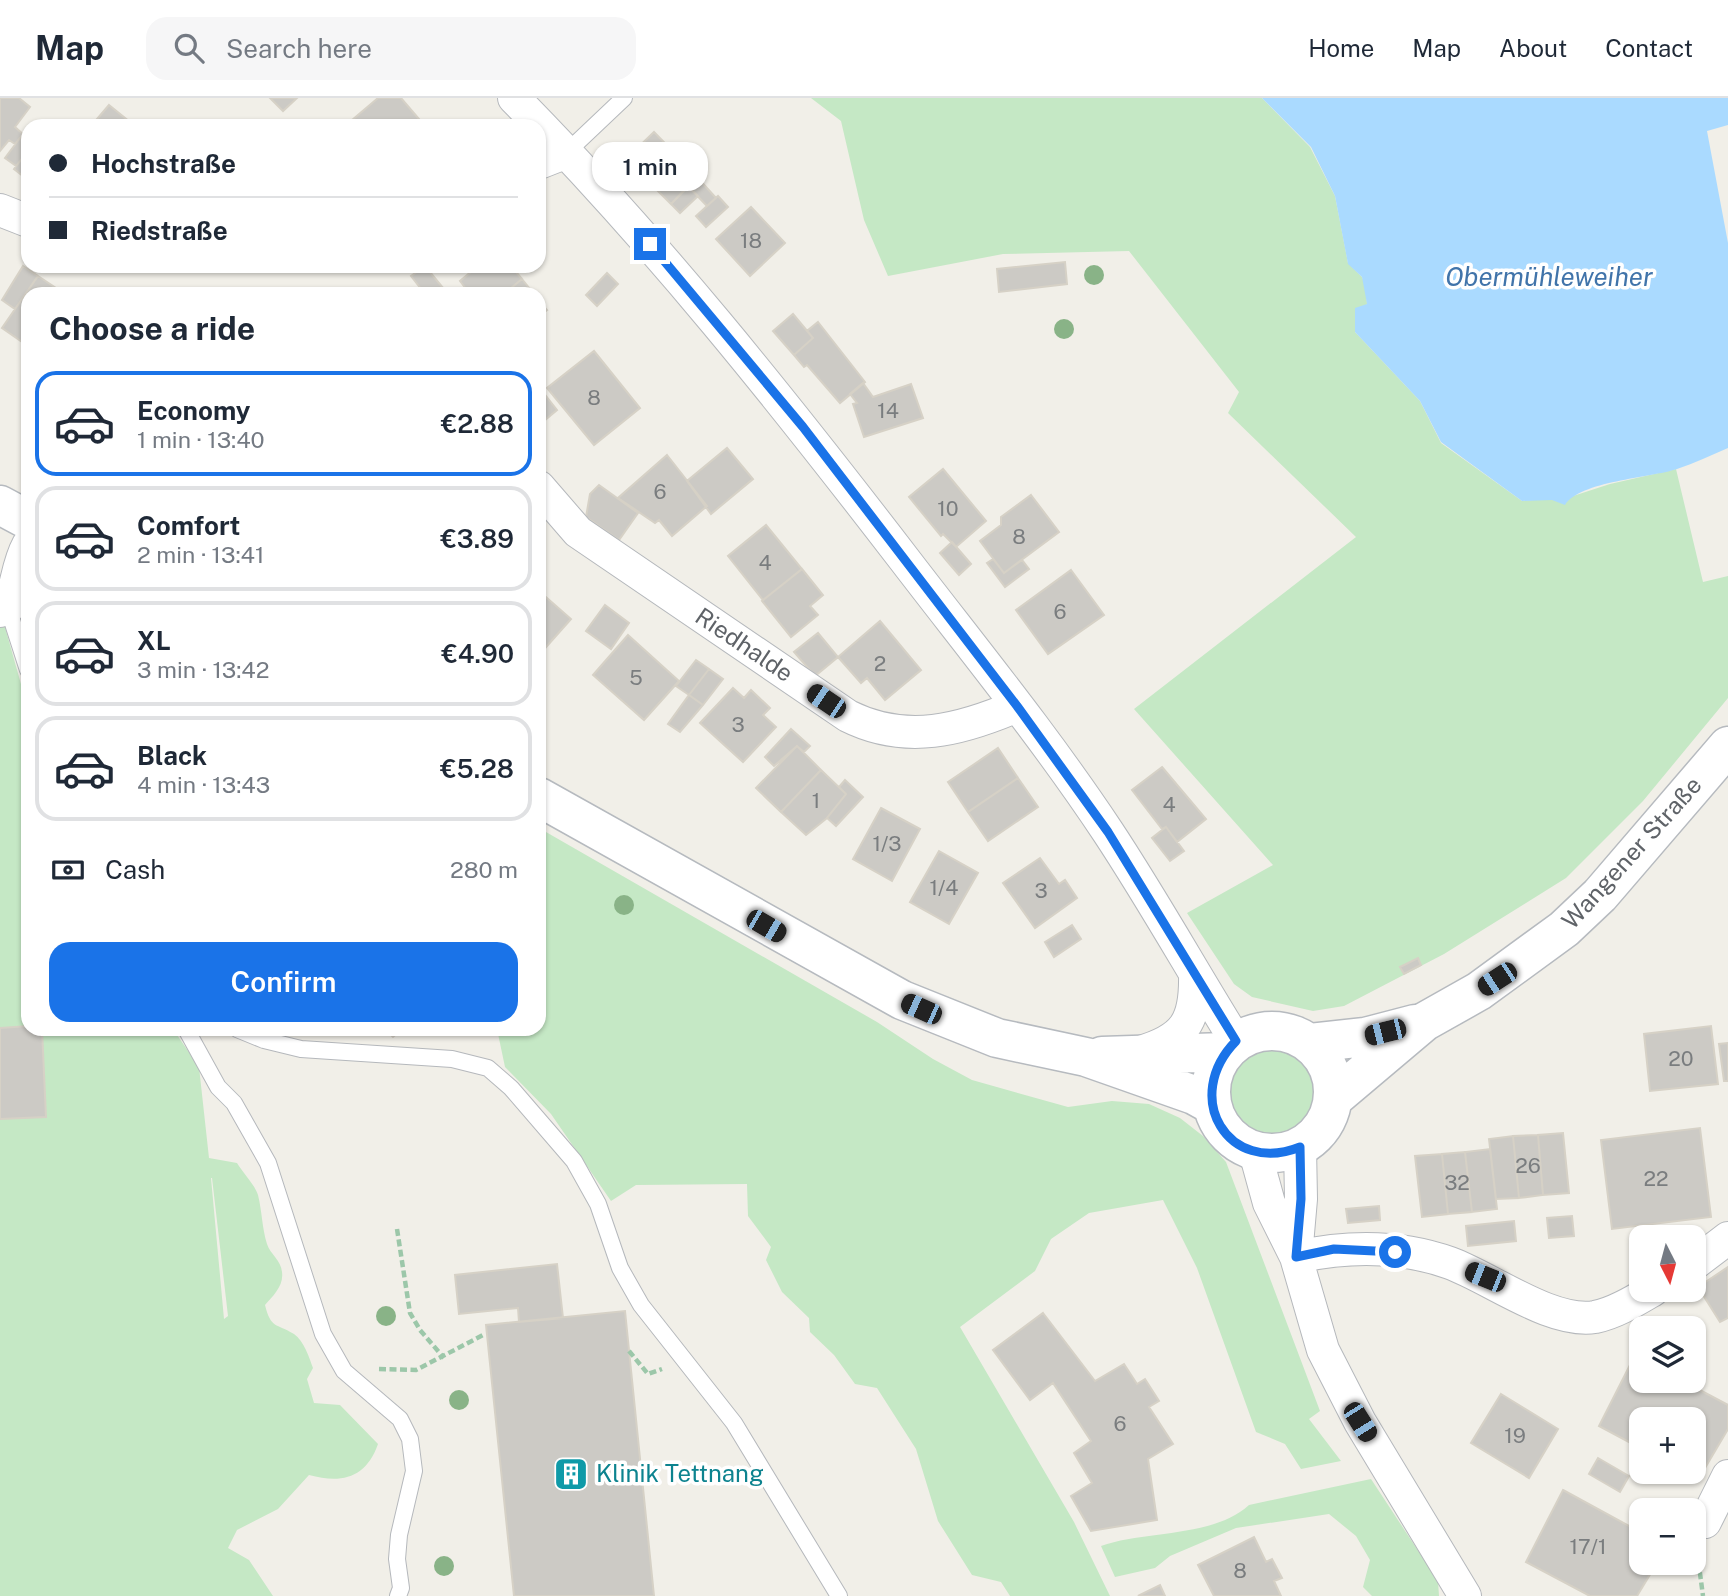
<!DOCTYPE html>
<meta charset="utf-8">
<style>
body{margin:0;font-family:"Public Sans",sans-serif;background:#f6f6f7;color:#1f2937;height:100vh;display:flex;flex-direction:column;font-size:26px;white-space:nowrap}
*{box-sizing:border-box;margin:0}
p{font-size:23px;color:#747a83}
.icon{flex:none;width:38px;height:38px;fill:none;stroke:currentColor;stroke-width:2;stroke-linecap:round;stroke-linejoin:round}
.map{position:relative;flex:1;overflow:hidden}
.drawer{position:absolute;left:21px;top:189px;width:525px;height:749px;display:flex;flex-direction:column;background:#fff;border-radius:21px;box-shadow:0 2px 5px #0004}
.drawer>*{flex:none}
.banner{position:absolute;left:21px;top:21px;width:525px;height:154px;border-radius:21px;box-shadow:0 2px 5px #0004;display:grid;align-content:center;height:154px;padding:0 28px;background:#fff}
.needle{width:46px;rotate:174deg}
.controls{position:absolute;left:1629px;top:1127px;display:grid;gap:14px}
.controls a{display:grid;place-items:center;width:77px;height:77px;border-radius:14px;background:#fff;box-shadow:0 2px 5px #0004;font-size:35px}
.end{position:absolute;width:32px;height:32px;margin:-16px;border:9px solid #1a73e8;background:#fff;box-shadow:0 0 0 4px #fff}
.from{border-radius:50%}
.bubble{position:absolute;height:49px;border-radius:21px;background:#fff;box-shadow:0 2px 5px #0004;font-size:23px;font-weight:600;line-height:49px;text-align:center}
.car{position:absolute;width:21px;height:42px;margin:-21px -10px;border-radius:9px;box-shadow:0 0 5px 2px #0007;background:linear-gradient(#222 24%,#8ab4d8 0 40%,#222 0 76%,#8ab4d8 0 86%,#222 0)}
.banner b{display:flex;align-items:center;gap:24px;height:66px;font-size:26px}
.banner b+b{border-top:2px solid #e0e1e3}
.banner i{width:18px;height:18px;background:#1f2937}
ul{padding:0;list-style:none}
li{display:flex;align-items:center;gap:21px;height:105px;margin:0 14px 10px;padding:0 14px;border:4px solid #e0e1e3;border-radius:21px}
li div{flex:1}
li b{display:block;font-size:26px}
li em{font-style:normal;font-weight:600}
li.on{border-color:#1a73e8}
li>.icon{width:63px;height:63px;stroke-width:1.5}
h2{padding:0 28px;font-size:32px;line-height:84px}
.pay{display:flex;align-items:center;gap:18px;height:77px;padding:0 28px;font-size:26px}
.pay p{margin-inline-start:auto}
.button{display:flex;gap:14px;margin-top:auto;padding:14px 28px}
.button a{flex:1;height:80px;border-radius:21px;background:#1a73e8;color:#fff;font-size:28px;font-weight:600;line-height:80px;text-align:center}
header{display:flex;align-items:center;gap:42px;box-sizing:border-box;height:98px;padding:0 35px;background:#fff;border-bottom:2px solid #e0e1e3}
header strong{font-size:33px}
nav{display:flex;gap:38px;margin-inline-start:auto;font-size:24px}
.search{width:490px;height:63px;background:#f6f6f7;display:flex;align-items:center;gap:18px;box-sizing:border-box;padding:0 24px;border-radius:21px;color:#747a83;font-size:26px}
.map>svg:first-child{display:block}
.green{fill:#c5e8c5;fill-rule:evenodd}
.water{fill:#aadaff}
.building{fill:#cccac5;stroke:#d6d1c6;stroke-width:2}
.lines{fill:none;stroke-linecap:round;stroke-linejoin:round}
.lane-casing{stroke:#b5b8bc;stroke-width:18}
.street-casing{stroke:#b5b8bc;stroke-width:34}
.secondary-casing{stroke:#b6babf;stroke-width:41}
.path{stroke:#9cc7a9;stroke-width:4.5;stroke-dasharray:7 3.5;stroke-linecap:butt}
.lane{stroke:#fff;stroke-width:16}
.street{stroke:#fff;stroke-width:32}
.secondary{stroke:#fff;stroke-width:38}
.tree{fill:#89b387}
.route{stroke:#1a73e8;stroke-width:9}
.labels{text-anchor:middle;stroke-width:7;stroke-linejoin:round;paint-order:stroke}
.number-label{font-size:21px;fill:#7a7d7f}
.street-label{font-size:24px;fill:#5f6368;stroke:#fff}
.culture-label{font-size:24px;fill:#0d838f;stroke:#fff;text-anchor:start}
.water-label{font-size:26px;font-style:italic;fill:#4174aa;stroke:#fff}
</style>
<header>
<strong>Map</strong>
<div class="search"><svg class="icon" aria-label="search" viewBox="0 0 24 24"><circle cx="10" cy="10" r="6"/><path d="M15 15l6 6"/></svg>Search here</div>
<nav><a>Home</a><a>Map</a><a>About</a><a>Contact</a></nav>
</header>
<div class="map">
<svg width="1728" height="1498" viewBox="0 0 1728 1498">
<rect width="100%" height="100%" fill="#f1efe8"/>
<path class="green" d="M811,0H1262L1310,49L1335,98L1348,165L1362,179L1366,189L1367,206L1355,234L1420,303L1441,345L1522,403L1570,399L1610,386L1676,371L1703,484L1728,478V600L1643,703L1566,780L1444,856L1344,908L1313,913L1252,899L1234,886L1187,815L1273,767L1134,611L1356,439L1228,315L1239,294L1129,153L1003,156L888,178L864,122L841,23Z
M0,522H3L28,611V931H173L199,969L209,1060L237,1065C243,1075 255,1087 258,1097C262,1113 262,1130 267,1146C270,1156 281,1162 282,1174C284,1188 273,1198 265,1207C271,1231 276,1225 294,1236C304,1243 309,1259 313,1270L307,1281L314,1305L340,1307L378,1346C366,1380 342,1386 309,1377L278,1411L237,1432L228,1450L249,1462L273,1498H0ZM212,1080L228,1218L224,1221L211,1080Z
M539,730L877,924L933,961L972,982L1068,1009L1112,1003L1149,1006L1180,1020L1203,1038L1226,1064L1320,1313L1309,1321L1341,1363L1301,1371L1285,1346L1256,1334L1197,1170L1163,1102L1089,1115L1051,1141L1035,1173L960,1229L1074,1424L1110,1498H1010L1001,1484L972,1477L938,1423L916,1351L877,1290L855,1286L834,1257L810,1234L809,1220L782,1194L766,1162L771,1149L748,1118L747,1086L636,1087L611,1103L551,1016L505,969L497,931H539Z
M1228 994a45 45 0 1 1 90 0a45 45 0 1 1-90 0Z
M1371,1381L1438,1483L1439,1498H1372L1363,1489L1370,1462L1356,1438L1329,1416L1236,1430L1170,1458L1155,1470L1115,1479L1101,1448C1146,1432 1213,1440 1249,1407Z"/>
<path class="water" d="M1262,0H1728V27L1707,33L1728,145V350C1711,357 1695,365 1677,371C1650,380 1580,383 1565,407L1552,402L1522,403L1441,344L1420,303L1355,234V210L1367,206L1362,179L1348,166L1335,98L1311,49Z"/>
<path class="building" d="M0,0H19L30,9L15,29L23,36L15,46L9,42L0,53Z
M270,0H297L283,13Z
M378,0H401L425,28H345Z
M109,7L135,28H91Z
M654,34L698,79L671,106L626,61Z
M23,36L28,39V53L16,68L5,60Z
M28,53V82L14,71Z
M697,79L716,100L707,108L688,88Z
M688,88L698,98L680,115L671,106Z
M718,98L728,109L706,129L696,118Z
M751,109L785,145L750,178L716,141Z
M1065,164L1067,186L999,194L997,171Z
M23,168L38,178L15,211L2,202Z
M425,168L448,196H425L411,178Z
M478,168H511L522,181L504,196H470L460,183Z
M607,175L618,186L597,208L586,197Z
M38,178L65,196H28V248L2,230Z
M522,181L534,196H504Z
M539,203L547,212L539,218Z
M793,216L813,240L794,257L773,233Z
M818,224L865,284L840,305L807,267L804,269L794,257L813,240L807,233Z
M594,253L640,310L594,347L547,290Z
M863,285L873,299L911,286L923,320L864,339L853,306L857,305L850,296Z
M539,289L557,312L539,327Z
M727,350L753,381L711,416L687,383Z
M667,357L707,408L672,438L659,422L655,425L618,400Z
M943,371L986,423L956,449L943,436L941,438L909,399Z
M599,387L638,415L619,442L586,419L590,396Z
M1031,397L1059,434L1004,475L980,443L1001,427V419Z
M766,427L802,471L763,502L728,458Z
M952,444L971,466L959,477L940,455Z
M993,461L1004,475L1022,462L1029,471L1005,489L987,465Z
M802,471L823,497L810,508L818,517L791,539L762,503Z
M1071,472L1104,517L1048,556L1016,512Z
M539,493L571,521L539,557Z
M605,507L629,525L611,551L586,533Z
M880,523L921,572L885,602L867,580L861,585L838,559Z
M818,535L838,559L815,578L794,554Z
M628,537L679,583L644,622L593,577Z
M696,562L709,571L689,597L676,588Z
M709,571L723,581L703,607L689,597Z
M733,590L744,600L751,592L770,610L763,617L776,629L743,664L700,625Z
M689,597L703,607L680,634L668,626Z
M791,631L810,648L804,654L797,648L774,668L765,659Z
M797,648L821,672L781,714L756,690Z
M998,650L1018,680L968,714L948,684Z
M1162,669L1206,721L1177,744L1166,729L1162,731L1132,692Z
M821,672L846,696L827,720L806,737L781,714Z
M1018,680L1038,709L988,743L968,714Z
M845,682L863,699L836,728L827,720L846,696L839,689Z
M881,710L920,731L892,783L853,761Z
M1166,729L1184,753L1170,763L1152,740Z
M939,753L978,775L949,826L910,804Z
M1040,760L1059,786L1065,782L1077,800L1035,830L1003,785Z
M1072,827L1081,841L1054,859L1045,844Z
M1418,860L1421,867L1404,876L1400,869Z
M28,928V931H42L46,1019L0,1021V930Z
M1711,928L1718,986L1650,993L1644,936Z
M385,931H402L393,939Z
M1728,945V983H1724L1719,946Z
M1700,1030L1711,1119L1612,1131L1601,1042Z
M1563,1035L1569,1095L1543,1097L1538,1037Z
M1538,1037L1543,1097L1519,1100L1513,1038Z
M1513,1038L1519,1100L1496,1101L1489,1041Z
M1490,1051L1497,1111L1472,1114L1465,1054Z
M1465,1054L1472,1114L1448,1116L1442,1056Z
M1442,1056L1448,1116L1422,1119L1415,1058Z
M1379,1108L1380,1122L1348,1125L1346,1111Z
M1572,1118L1574,1138L1549,1140L1547,1120Z
M1514,1123L1516,1143L1468,1148L1466,1128Z
M557,1166L563,1220L519,1224L518,1210L459,1216L455,1177Z
M1728,1169V1220L1720,1224L1698,1189Z
M625,1213L654,1498H514L486,1227Z
M1043,1215L1095,1283L1124,1266L1137,1286L1145,1281L1159,1303L1149,1309L1173,1346L1148,1361L1157,1422L1091,1433L1071,1398L1092,1385L1074,1355L1091,1343L1053,1285L1030,1302L993,1252Z
M1635,1257L1642,1260V1283H1683L1728,1307V1331L1698,1382L1684,1374H1694V1321H1642V1351L1599,1328Z
M1501,1296L1558,1331L1529,1380L1471,1345Z
M1598,1360L1629,1378L1620,1394L1589,1376Z
M1563,1392L1642,1435V1465H1657L1637,1498H1590L1526,1464Z
M1254,1439L1266,1464L1272,1461L1282,1480L1274,1483L1281,1498H1214L1198,1467Z
M1160,1487L1165,1498H1138Z"/>
<g class="lines">
<g class="lane-casing">
<path id="lane" d="M567,54L624,0
M8,510L28,572
M186,931L218,989L234,1005L268,1065L323,1236L344,1273L400,1321L410,1341L414,1373L399,1437L397,1461L401,1490L398,1498
M237,931L264,942L301,951L452,961L488,970L511,990L574,1063L598,1106L620,1170L641,1207L734,1325L839,1498"/>
</g>
<g class="street-casing">
<path id="street" d="M514,0C656,144 781,301 904,461C973,551 1045,639 1108,734C1153,802 1193,874 1236,943
M539,65L567,54
M0,112L28,123
M539,389L578,434L848,618C906,647 961,632 1017,608
M0,513L8,510C17,489 17,467 28,447
M1140,954C1185,941 1196,923 1195,877
M1255,1054L1269,1105L1296,1159L1323,1252L1360,1324L1465,1498
M1296,1158L1301,1101L1300,1049
M1296,1159C1346,1148 1400,1147 1450,1165C1491,1180 1551,1226 1595,1219C1615,1215 1636,1202 1653,1192
M1694,1166L1728,1140
M1705,1424L1728,1378"/>
</g>
<g class="secondary-casing">
<path id="secondary" d="M0,407L28,422
M539,699L902,902L997,940L1086,959L1194,997L1212,1007
M1211 994a61 61 0 1 1 122 0a61 61 0 1 1-122 0Z
M1310,945L1365,939L1415,926
M1102,958L1225,954
M1334,1000L1424,924L1479,893L1564,831L1600,797L1728,648"/>
</g>
<path class="path" d="M397,1131L410,1215L420,1232L444,1260
M629,1253L648,1276L662,1271
M379,1271L416,1272L485,1236
M1701,1454L1698,1460L1703,1498"/>
<use href="#lane" class="lane"/>
<use href="#street" class="street"/>
<use href="#secondary" class="secondary"/>
</g>
<g class="tree">
<circle cx="1094" cy="177" r="10"/>
<circle cx="1064" cy="231" r="10"/>
<circle cx="624" cy="807" r="10"/>
<circle cx="386" cy="1218" r="10"/>
<circle cx="459" cy="1302" r="10"/>
<circle cx="444" cy="1468" r="10"/>
</g>
<g class="lines">
<path class="route" d="M650,146L803,329L1017,608L1108,734L1236,943C1181,999 1228,1078 1300,1049L1301,1101L1296,1159L1334,1151L1395,1154"/>
</g>
<defs>
<g id="building-square" transform="scale(1.75)"><rect x="-9" y="-9" width="18" height="18" rx="4" fill="#0f9aa8" stroke="#fff"/><path d="M-4-6H4V6H1V3H-1V6H-4ZM-2.5-4.3h1.7v1.8h-1.7ZM.8-4.3h1.7v1.8H.8ZM-2.5-1h1.7V.8h-1.7ZM.8-1h1.7V.8H.8Z" fill="#fff"/></g>
</defs>
<g fill-rule="evenodd">
<use href="#building-square" x="571" y="1376"/>
</g>
<g class="labels">
<g class="number-label">
<text x="751" y="150">18</text>
<text x="594" y="307">8</text>
<text x="888" y="320">14</text>
<text x="660" y="401">6</text>
<text x="948" y="418">10</text>
<text x="1019" y="446">8</text>
<text x="765" y="472">4</text>
<text x="1060" y="521">6</text>
<text x="880" y="573">2</text>
<text x="636" y="587">5</text>
<text x="738" y="634">3</text>
<text x="816" y="710">1</text>
<text x="1169" y="714">4</text>
<text x="887" y="753">1/3</text>
<text x="944" y="797">1/4</text>
<text x="1041" y="800">3</text>
<text x="1681" y="968">20</text>
<text x="1528" y="1075">26</text>
<text x="1656" y="1088">22</text>
<text x="1457" y="1092">32</text>
<text x="1120" y="1333">6</text>
<text x="1515" y="1345">19</text>
<text x="1588" y="1456">17/1</text>
<text x="1240" y="1480">8</text>
</g>
<g class="street-label">
<text transform="translate(744 547) rotate(34)" y="8">Riedhalde</text>
<text transform="translate(1632 755) rotate(-48)" y="8">Wangener Straße</text>
</g>
<g class="culture-label">
<text x="596" y="1384">Klinik Tettnang</text>
</g>
<g class="water-label">
<text x="1549" y="188">Obermühleweiher</text>
</g>
</g>
</svg>
<div class="controls">
<a><svg class="needle" viewBox="-14 -14 28 28"><path d="M0-13l5 13h-10z" fill="#e53935"/><path d="M0 13l5-13h-10z" fill="#747a83"/></svg></a>
<a><svg class="icon" aria-label="layers" viewBox="0 0 24 24"><path d="M12 4l9 5-9 5-9-5zM3 14l9 5 9-5"/></svg></a>
<a>+</a>
<a>−</a>
</div>
<i class="end from" style="left:1395px;top:1154px"></i>
<i class="end" style="left:650px;top:146px"></i>
<div class="bubble" style="left:592px;top:44px;width:116px">1 min</div>
<i class="car" style="left:826px;top:603px;rotate:304deg"></i>
<i class="car" style="left:766px;top:828px;rotate:120deg"></i>
<i class="car" style="left:1497px;top:881px;rotate:237deg"></i>
<i class="car" style="left:921px;top:911px;rotate:294deg"></i>
<i class="car" style="left:1385px;top:934px;rotate:256deg"></i>
<i class="car" style="left:1485px;top:1179px;rotate:292deg"></i>
<i class="car" style="left:1360px;top:1324px;rotate:148deg"></i>
<div class="banner">
<b><i class="from"></i>Hochstraße</b>
<b><i></i>Riedstraße</b>
</div>
<section class="drawer">
<h2>Choose a ride</h2>
<ul>
<li class="on"><svg class="icon" aria-label="car" viewBox="0 0 24 24"><path d="M5 17H2v-5l4-1 3-4h7l3 4 3 1v5h-3M9 17h6M6 11h13"/><circle cx="7" cy="17" r="2"/><circle cx="17" cy="17" r="2"/></svg><div><b>Economy</b><p>1 min · 13:40</p></div><em>€2.88</em></li>
<li><svg class="icon" aria-label="car" viewBox="0 0 24 24"><path d="M5 17H2v-5l4-1 3-4h7l3 4 3 1v5h-3M9 17h6M6 11h13"/><circle cx="7" cy="17" r="2"/><circle cx="17" cy="17" r="2"/></svg><div><b>Comfort</b><p>2 min · 13:41</p></div><em>€3.89</em></li>
<li><svg class="icon" aria-label="car" viewBox="0 0 24 24"><path d="M5 17H2v-5l4-1 3-4h7l3 4 3 1v5h-3M9 17h6M6 11h13"/><circle cx="7" cy="17" r="2"/><circle cx="17" cy="17" r="2"/></svg><div><b>XL</b><p>3 min · 13:42</p></div><em>€4.90</em></li>
<li><svg class="icon" aria-label="car" viewBox="0 0 24 24"><path d="M5 17H2v-5l4-1 3-4h7l3 4 3 1v5h-3M9 17h6M6 11h13"/><circle cx="7" cy="17" r="2"/><circle cx="17" cy="17" r="2"/></svg><div><b>Black</b><p>4 min · 13:43</p></div><em>€5.28</em></li>
</ul>
<div class="pay"><svg class="icon" aria-label="cash" viewBox="0 0 24 24"><path d="M3 7h18v10H3z"/><circle cx="12" cy="12" r="2"/></svg>Cash<p>280 m</p></div>
<div class="button"><a>Confirm</a></div>
</section>
</div>
